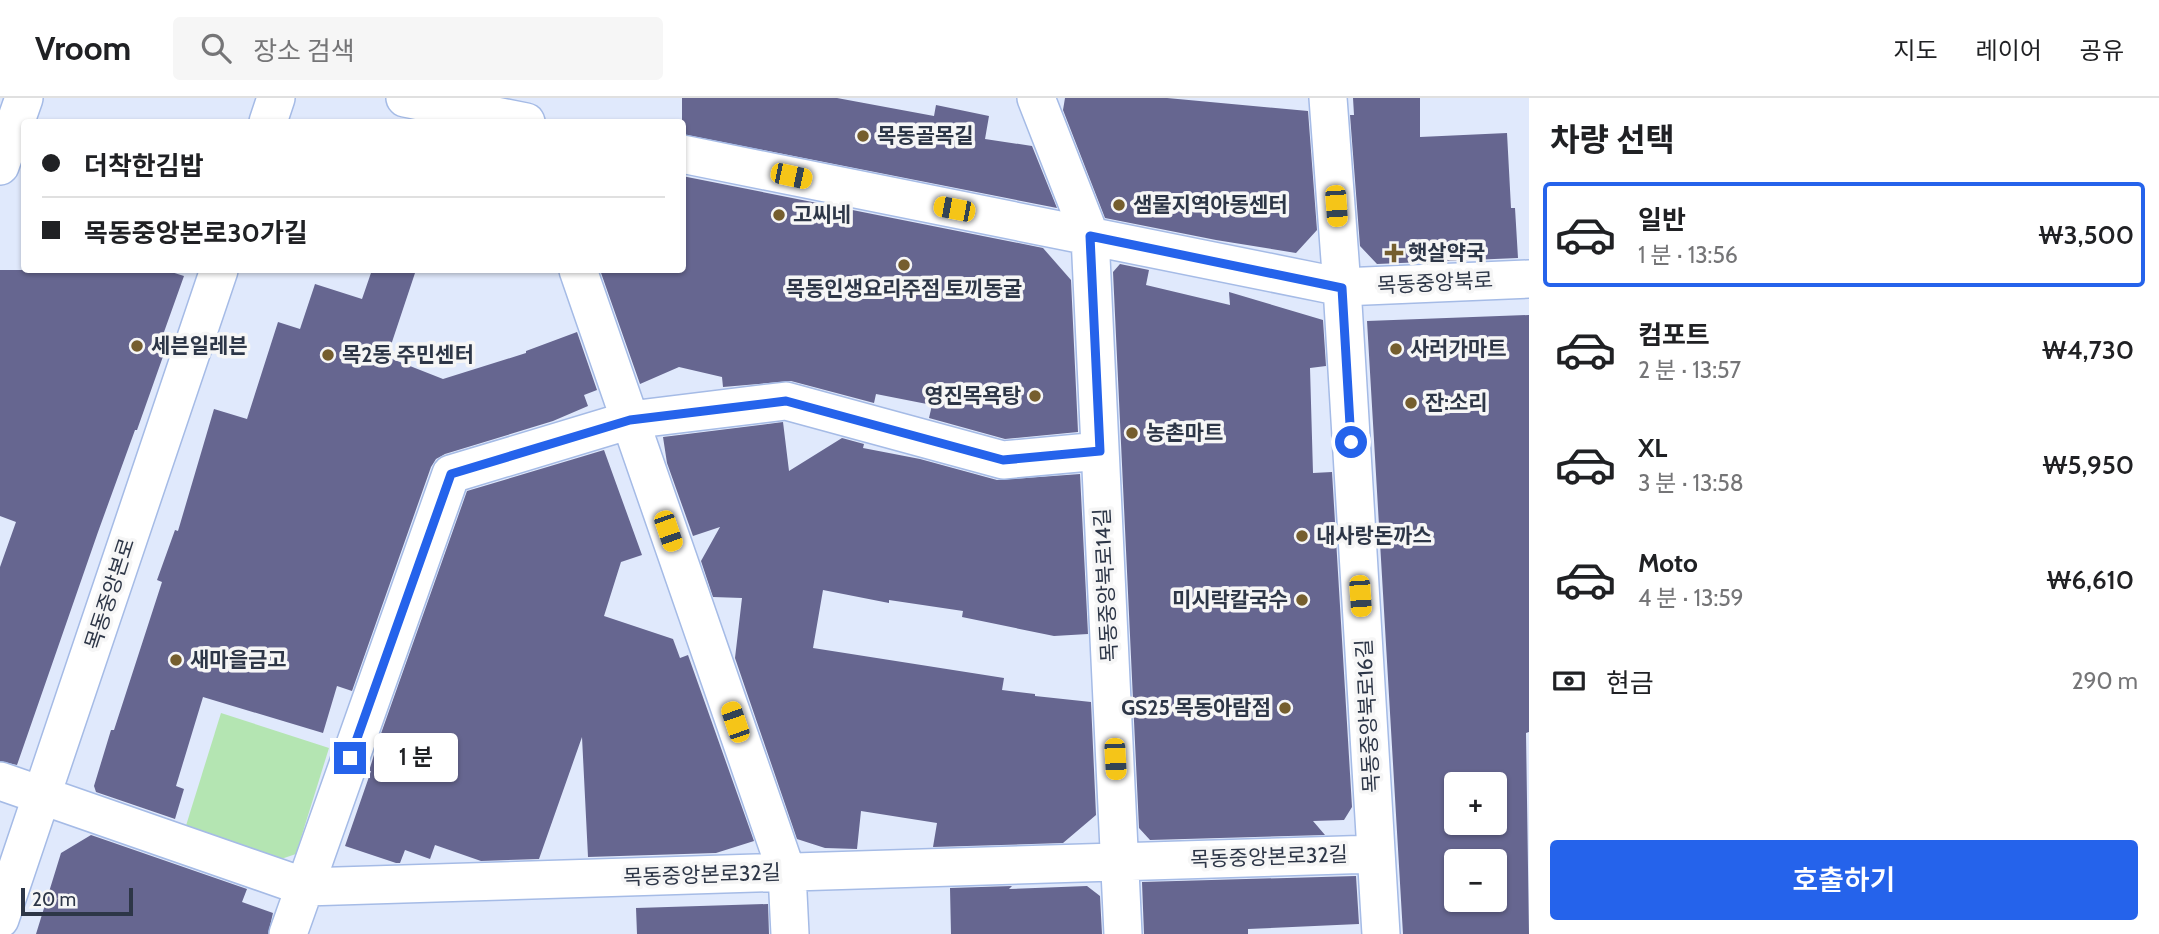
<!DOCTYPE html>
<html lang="ko">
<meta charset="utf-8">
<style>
body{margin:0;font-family:Cabin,"Noto Sans KR",sans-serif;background:#f6f6f6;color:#202124;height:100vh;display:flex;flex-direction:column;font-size:26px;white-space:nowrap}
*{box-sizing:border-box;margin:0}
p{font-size:23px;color:#757577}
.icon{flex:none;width:38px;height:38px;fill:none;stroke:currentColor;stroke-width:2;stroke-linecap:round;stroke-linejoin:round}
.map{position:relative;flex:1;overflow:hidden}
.sheet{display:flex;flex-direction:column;background:#fff;width:630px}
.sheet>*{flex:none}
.banner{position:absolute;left:21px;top:21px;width:665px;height:154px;border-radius:7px;box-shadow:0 2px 5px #0004;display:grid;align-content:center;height:154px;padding:0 21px;background:#fff}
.buttons{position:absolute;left:1444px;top:674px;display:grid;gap:14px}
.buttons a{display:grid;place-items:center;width:63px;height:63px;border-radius:7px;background:#fff;box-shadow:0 2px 5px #0004;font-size:35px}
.scale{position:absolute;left:21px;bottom:18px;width:112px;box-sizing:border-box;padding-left:7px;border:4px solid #2d3647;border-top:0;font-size:19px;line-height:24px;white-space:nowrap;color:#2d3647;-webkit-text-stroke:5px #f6f6f6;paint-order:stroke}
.end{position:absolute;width:32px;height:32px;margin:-16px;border:9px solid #2563eb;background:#fff;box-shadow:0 0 0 4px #fff}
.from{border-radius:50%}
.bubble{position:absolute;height:49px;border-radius:7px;background:#fff;box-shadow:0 2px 5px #0004;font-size:23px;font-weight:600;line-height:49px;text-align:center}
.car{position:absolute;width:21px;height:42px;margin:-21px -10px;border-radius:9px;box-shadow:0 0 5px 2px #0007;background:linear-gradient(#f5c518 24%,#345 0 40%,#f5c518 0 76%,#345 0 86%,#f5c518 0)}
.banner b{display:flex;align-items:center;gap:24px;height:66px;font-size:26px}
.banner b+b{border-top:2px solid #e0e0e0}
.banner i{width:18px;height:18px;background:#202124}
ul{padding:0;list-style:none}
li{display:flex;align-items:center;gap:21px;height:105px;margin:0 14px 10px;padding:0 7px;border:4px solid transparent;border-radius:7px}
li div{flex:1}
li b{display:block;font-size:26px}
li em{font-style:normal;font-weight:600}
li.selected{border-color:#2563eb}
li>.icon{width:63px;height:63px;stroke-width:1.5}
h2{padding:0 21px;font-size:32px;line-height:84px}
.pay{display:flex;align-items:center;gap:18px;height:77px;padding:0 21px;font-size:26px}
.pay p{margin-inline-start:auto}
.action{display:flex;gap:14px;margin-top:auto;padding:14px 21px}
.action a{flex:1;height:80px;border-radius:7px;background:#2563eb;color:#fff;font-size:28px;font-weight:600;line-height:80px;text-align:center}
header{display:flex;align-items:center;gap:42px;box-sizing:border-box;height:98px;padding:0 35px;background:#fff;border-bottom:2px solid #e0e0e0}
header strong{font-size:33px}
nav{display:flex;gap:38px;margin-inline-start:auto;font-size:24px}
.search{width:490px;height:63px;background:#f6f6f6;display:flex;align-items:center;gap:18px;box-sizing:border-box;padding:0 24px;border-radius:7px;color:#757577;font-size:26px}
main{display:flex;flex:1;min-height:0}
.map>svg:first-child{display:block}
.green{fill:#b4e5b2}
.building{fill:#666690;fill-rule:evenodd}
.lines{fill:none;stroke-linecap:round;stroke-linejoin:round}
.minor-casing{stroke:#a5bbe6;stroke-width:40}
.minor{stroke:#fff;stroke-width:37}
.route{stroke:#2563eb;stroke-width:9}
.poi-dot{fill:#755e2e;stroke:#f6f6f6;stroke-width:2.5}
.labels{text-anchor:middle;stroke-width:7;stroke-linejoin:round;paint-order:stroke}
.poi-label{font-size:21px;font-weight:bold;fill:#2d3647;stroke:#f6f6f6;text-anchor:start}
.street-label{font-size:21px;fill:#2d3647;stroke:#f6f6f6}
</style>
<header>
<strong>Vroom</strong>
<div class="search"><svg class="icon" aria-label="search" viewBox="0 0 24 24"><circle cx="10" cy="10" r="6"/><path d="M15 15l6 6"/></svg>장소 검색</div>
<nav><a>지도</a><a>레이어</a><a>공유</a></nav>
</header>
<main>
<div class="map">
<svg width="1529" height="836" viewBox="0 0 1529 836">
<rect width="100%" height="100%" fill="#e0e9fc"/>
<path class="green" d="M221,615L329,650L296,756L278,762L184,734Z"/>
<path class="building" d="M682,0H837L934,18L936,7L989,18L985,41L1032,48L1057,110L682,36Z
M1065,0H1167L1308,13L1317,132L1296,155L1216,142L1105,120L1063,12Z
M1353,0H1420V39L1507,35L1511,110H1515L1518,160L1377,166L1360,148L1350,17H1354Z
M682,78L1043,150L1071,182L1078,334L1005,341L929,320L932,307L876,296L874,305L791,283L723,289L722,279L679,269L640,286L600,172H682Z
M1120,166L1149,172L1146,187L1230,207L1229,194L1323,222L1326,268L1310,270L1313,375L1332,374L1352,709L1344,722L1313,723L1325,737L1150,742L1139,730L1113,174Z
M0,172H165L184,178L159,248L166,250L137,332H135L98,434L17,667L0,663V469L16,424L0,418Z
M372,172H416L387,259L443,281L526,255V253L577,234L597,292L584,297L588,308L553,323L445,356L436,361L431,369L352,593L337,588L323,635L203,599L176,688L184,691L175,721L96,694L94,688L111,632H114L162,484L157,482L175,432L178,433L214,311L247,321L278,224L300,231L315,186L362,201Z
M1529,217V634L1526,635L1529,836H1403L1367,223ZM1456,686H1494V724H1456ZM1456,763H1494V802H1456Z
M783,324L789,373L842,340L864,346L863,350L920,361L997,382L1080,376L1088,536L1054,538L962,519L963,513L889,502V505L823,492L813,550L1004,580L1002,592L1035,596V598L1091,604L1096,717L1063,745L933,749L937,725L861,713L857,751L825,750L797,741L735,560L742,500L713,499L701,463L720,429L693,438L667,365L663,339Z
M604,352L642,457L621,464L604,518L673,541L680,560L688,557L754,743L716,755L588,759L582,639L539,761L481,763L435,747L430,761L405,752L400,765H396L345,748L371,673H369L378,644L467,393Z
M91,737L247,791L242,804L273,815L268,836H36L61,755Z
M1356,778L1359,826L1248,831V836H1144L1142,784Z
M1012,788L1009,791L1087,788L1100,798L1102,836H951L950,790Z
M768,806L769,836H637L636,810Z"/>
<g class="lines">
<g class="minor-casing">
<path id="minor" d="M405,0L526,24
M1036,0L1090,138L1123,836
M1328,0L1342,189L1381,836
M268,24L276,0
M682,56L1342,189L1529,181
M0,68L24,0
M578,172L787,775L790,836
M0,683L305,789L1376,756
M0,821L219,172
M288,836L451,376L630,322L786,303L1003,362L1100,353"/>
</g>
<use href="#minor" class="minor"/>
</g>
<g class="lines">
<path class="route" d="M350,660L451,376L630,322L786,303L1003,362L1100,353L1090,138L1342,190L1351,344"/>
</g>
<g class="poi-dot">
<circle cx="863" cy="38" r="7"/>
<circle cx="1119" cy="107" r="7"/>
<circle cx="779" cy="117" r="7"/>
<path d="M1390.5 144.5h7v7h7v7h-7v7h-7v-7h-7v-7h7z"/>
<circle cx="904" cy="167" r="7"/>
<circle cx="137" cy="248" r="7"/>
<circle cx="1396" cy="251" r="7"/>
<circle cx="328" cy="257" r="7"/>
<circle cx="1035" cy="298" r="7"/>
<circle cx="1411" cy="305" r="7"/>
<circle cx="1132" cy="335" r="7"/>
<circle cx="1302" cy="438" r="7"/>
<circle cx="1302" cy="502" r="7"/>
<circle cx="176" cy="562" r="7"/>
<circle cx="1285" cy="610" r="7"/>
</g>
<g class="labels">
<g class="poi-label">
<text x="877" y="45">목동골목길</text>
<text x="1133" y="114">샘물지역아동센터</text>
<text x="793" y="124">고씨네</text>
<text x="1408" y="162">햇살약국</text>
<text x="904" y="198" text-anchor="middle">목동인생요리주점 토끼동굴</text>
<text x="151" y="255">세븐일레븐</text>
<text x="1410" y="258">사러가마트</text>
<text x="342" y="264">목2동 주민센터</text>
<text x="1021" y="305" text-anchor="end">영진목욕탕</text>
<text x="1425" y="312">잔:소리</text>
<text x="1146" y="342">농촌마트</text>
<text x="1316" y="445">내사랑돈까스</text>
<text x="1288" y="509" text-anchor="end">미시락칼국수</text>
<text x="190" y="569">새마을금고</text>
<text x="1271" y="617" text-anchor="end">GS25 목동아람점</text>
</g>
<g class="street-label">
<text transform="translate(1435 185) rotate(-3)" y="7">목동중앙북로</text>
<text transform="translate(1106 487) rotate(-93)" y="7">목동중앙북로14길</text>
<text transform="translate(110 496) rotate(-72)" y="7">목동중앙본로</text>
<text transform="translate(1368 618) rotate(-93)" y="7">목동중앙북로16길</text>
<text transform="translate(1269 759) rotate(-2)" y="7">목동중앙본로32길</text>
<text transform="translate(702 777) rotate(-2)" y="7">목동중앙본로32길</text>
</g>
</g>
</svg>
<div class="buttons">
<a>+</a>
<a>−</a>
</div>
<div class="scale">20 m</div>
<i class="end from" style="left:1351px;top:344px"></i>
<i class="end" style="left:350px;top:660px"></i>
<div class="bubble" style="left:374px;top:635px;width:84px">1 분</div>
<i class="car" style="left:791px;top:78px;rotate:102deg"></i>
<i class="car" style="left:1336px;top:108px;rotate:176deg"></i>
<i class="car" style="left:954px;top:111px;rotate:281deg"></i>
<i class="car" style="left:668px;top:433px;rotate:161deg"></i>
<i class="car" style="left:1360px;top:498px;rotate:176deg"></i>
<i class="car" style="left:735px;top:624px;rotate:341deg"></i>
<i class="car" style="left:1115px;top:661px;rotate:177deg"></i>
<div class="banner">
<b><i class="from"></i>더착한김밥</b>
<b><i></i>목동중앙본로30가길</b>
</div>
</div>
<section class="sheet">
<h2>차량 선택</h2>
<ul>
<li class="selected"><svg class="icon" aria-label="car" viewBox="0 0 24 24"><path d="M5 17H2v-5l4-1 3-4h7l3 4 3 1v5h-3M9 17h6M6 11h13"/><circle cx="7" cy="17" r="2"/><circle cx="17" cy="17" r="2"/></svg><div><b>일반</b><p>1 분 · 13:56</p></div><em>₩3,500</em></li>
<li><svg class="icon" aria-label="car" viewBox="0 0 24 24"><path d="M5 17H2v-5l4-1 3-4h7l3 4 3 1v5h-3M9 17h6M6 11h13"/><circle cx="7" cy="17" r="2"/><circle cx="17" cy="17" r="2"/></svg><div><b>컴포트</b><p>2 분 · 13:57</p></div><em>₩4,730</em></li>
<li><svg class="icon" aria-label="car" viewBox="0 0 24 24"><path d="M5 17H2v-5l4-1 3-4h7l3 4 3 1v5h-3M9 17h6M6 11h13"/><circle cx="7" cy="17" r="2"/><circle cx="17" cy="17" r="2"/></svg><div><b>XL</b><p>3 분 · 13:58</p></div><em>₩5,950</em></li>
<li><svg class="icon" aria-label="car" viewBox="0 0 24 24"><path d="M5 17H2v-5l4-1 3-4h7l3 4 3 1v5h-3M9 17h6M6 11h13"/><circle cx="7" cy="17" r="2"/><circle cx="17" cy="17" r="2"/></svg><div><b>Moto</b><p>4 분 · 13:59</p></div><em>₩6,610</em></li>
</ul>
<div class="pay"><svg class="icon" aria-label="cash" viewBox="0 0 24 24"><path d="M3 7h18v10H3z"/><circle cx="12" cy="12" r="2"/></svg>현금<p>290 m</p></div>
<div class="action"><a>호출하기</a></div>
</section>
</main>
